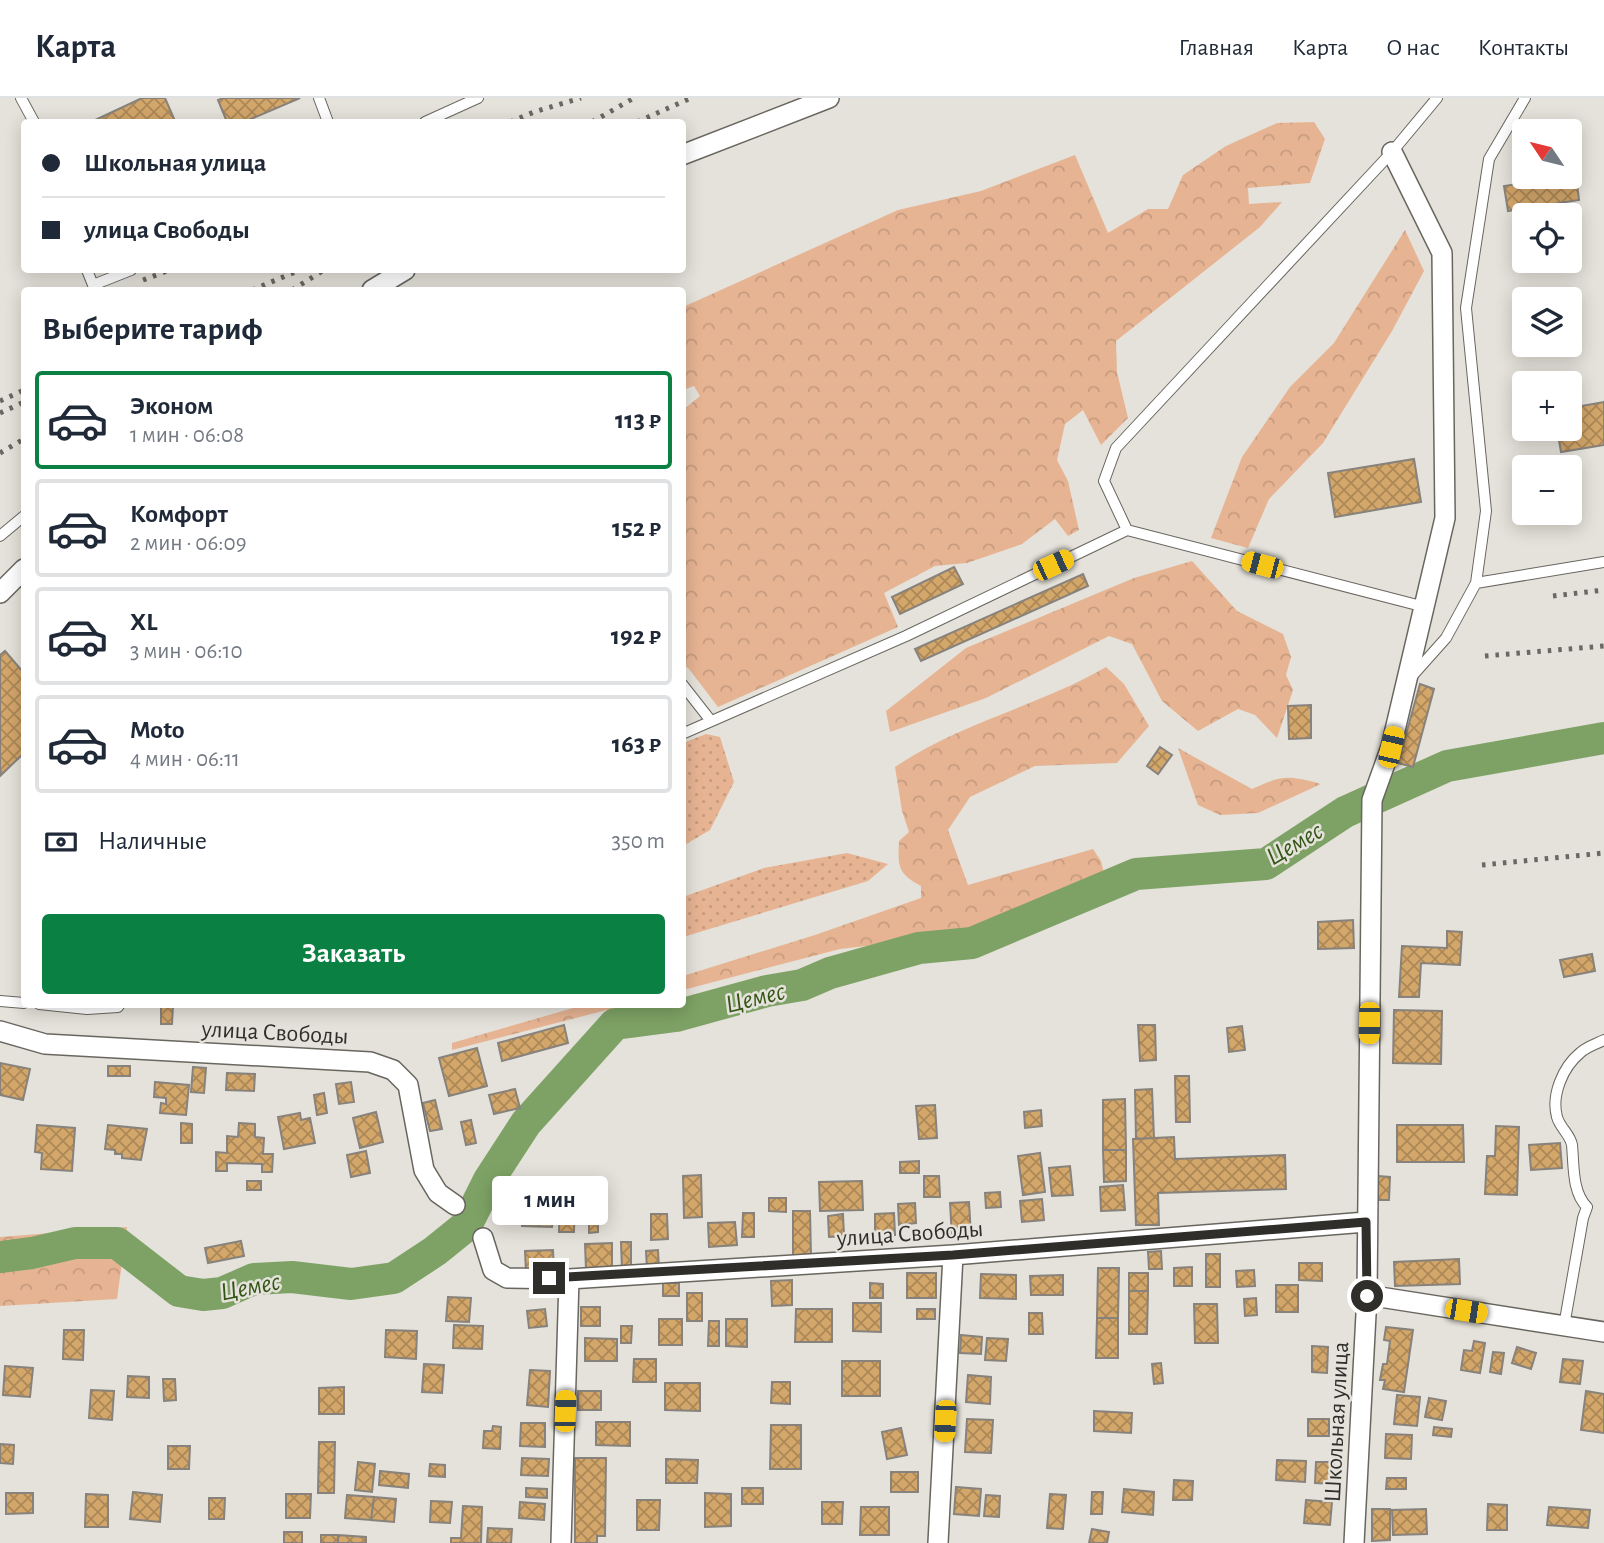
<!DOCTYPE html>
<html lang="ru">
<meta charset="utf-8">
<style>
body{margin:0;font-family:"Alegreya Sans",sans-serif;background:#f6f6f7;color:#1f2937;height:100vh;display:flex;flex-direction:column;font-size:26px;white-space:nowrap}
*{box-sizing:border-box;margin:0}
p{font-size:23px;color:#747a83}
.icon{flex:none;width:38px;height:38px;fill:none;stroke:currentColor;stroke-width:2;stroke-linecap:round;stroke-linejoin:round}
.map{position:relative;flex:1;overflow:hidden}
.panel{position:absolute;left:21px;top:189px;width:665px;height:721px;display:flex;flex-direction:column;background:#fff;border-radius:7px;box-shadow:0 4px 18px #0003}
.panel>*{flex:none}
.banner{position:absolute;left:21px;top:21px;width:665px;height:154px;border-radius:7px;box-shadow:0 4px 18px #0003;display:grid;align-content:center;height:154px;padding:0 21px;background:#fff}
.needle{width:46px;rotate:305deg}
.buttons{position:absolute;left:1512px;top:21px;display:grid;gap:14px}
.buttons a{display:grid;place-items:center;width:70px;height:70px;border-radius:7px;background:#fff;box-shadow:0 4px 18px #0003;font-size:35px}
.end{position:absolute;width:32px;height:32px;margin:-16px;border:9px solid #2f2e2b;background:#fff;box-shadow:0 0 0 4px #fff}
.from{border-radius:50%}
.bubble{position:absolute;height:49px;border-radius:7px;background:#fff;box-shadow:0 4px 18px #0003;font-size:23px;font-weight:700;line-height:49px;text-align:center}
.car{position:absolute;width:21px;height:42px;margin:-21px -10px;border-radius:9px;box-shadow:0 0 5px 2px #0007;background:linear-gradient(#f5c518 24%,#345 0 40%,#f5c518 0 76%,#345 0 86%,#f5c518 0)}
.banner b{display:flex;align-items:center;gap:24px;height:66px;font-size:26px}
.banner b+b{border-top:2px solid #e0e1e3}
.banner i{width:18px;height:18px;background:#1f2937}
ul{padding:0;list-style:none}
li{display:flex;align-items:center;gap:21px;height:98px;margin:0 14px 10px;padding:0 7px;border:4px solid #e0e1e3;border-radius:7px}
li div{flex:1}
li b{display:block;font-size:26px}
li em{font-style:normal;font-weight:700}
li.active{border-color:#0b8043}
li>.icon{width:63px;height:63px;stroke-width:1.5}
h2{padding:0 21px;font-size:32px;line-height:84px}
.pay{display:flex;align-items:center;gap:18px;height:77px;padding:0 21px;font-size:26px}
.pay p{margin-inline-start:auto}
.action{display:flex;gap:14px;margin-top:auto;padding:14px 21px}
.action a{flex:1;height:80px;border-radius:7px;background:#0b8043;color:#fff;font-size:28px;font-weight:700;line-height:80px;text-align:center}
header{display:flex;align-items:center;gap:42px;box-sizing:border-box;height:98px;padding:0 35px;background:#fff;border-bottom:2px solid #e0e1e3}
header strong{font-size:33px}
nav{display:flex;gap:38px;margin-inline-start:auto;font-size:24px}
.map>svg:first-child{display:block}
.grass{fill:url(#grass-dots)}
.forest{fill:url(#forest-crowns)}
.lines{fill:none;stroke-linecap:round;stroke-linejoin:round}
.river{stroke:#7ea265;stroke-width:32}
.building{fill:url(#building-cross-hatch);stroke:#87827c;stroke-width:2}
.lane-casing{stroke:#68665f;stroke-width:12}
.street-casing{stroke:#68665f;stroke-width:22}
.lane{stroke:#fff;stroke-width:10}
.street{stroke:#fff;stroke-width:19}
.rail{stroke:#696863;stroke-width:5;stroke-dasharray:3.5 7;stroke-linecap:butt}
.route{stroke:#2f2e2b;stroke-width:9}
.labels{text-anchor:middle;stroke-width:5;stroke-linejoin:round;paint-order:stroke}
.street-label{font-size:24px;fill:#2f2e2b;stroke:#e4e2da}
.water-label{font-size:26px;font-style:italic;fill:#335515;stroke:#e4e2da}
</style>
<header>
<strong>Карта</strong>
<nav><a>Главная</a><a>Карта</a><a>О нас</a><a>Контакты</a></nav>
</header>
<div class="map">
<svg width="1604" height="1445" viewBox="0 0 1604 1445">
<defs>
<pattern id="grass-dots" width="8" height="8" patternUnits="userSpaceOnUse" patternTransform="scale(1.75)"><rect width="8" height="8" fill="#e7b493"/><path d="M2 2h.1M6 6h.1" fill="none" stroke="#c69b7f" stroke-width="1.8" stroke-linecap="round"/></pattern>
<pattern id="forest-crowns" width="20" height="18" patternUnits="userSpaceOnUse" patternTransform="scale(1.75)"><rect width="20" height="18" fill="#e7b493"/><path d="M2 6a3 3 0 1 1 6 0M12 15a3 3 0 1 1 6 0" fill="none" stroke="#c69b7f"/></pattern>
<pattern id="building-cross-hatch" width="8" height="8" patternUnits="userSpaceOnUse" patternTransform="scale(1.75)"><rect width="8" height="8" fill="#d3a66a"/><path d="M0 0l8 8M0 8l8-8" fill="none" stroke="#ac8857"/></pattern>
</defs>
<rect width="100%" height="100%" fill="#e4e2da"/>
<path class="grass" d="M706,636L720,639L734,684L710,732L683,748V645Z
M847,755L888,766L868,783L683,839V799L764,770Z"/>
<path class="forest" d="M1314,24L1325,41L1310,85L1248,90L1249,106L1282,104L1260,129L1116,243L1117,274L1128,320L1101,347L1083,312L1065,326L1057,362L1068,383L1079,432L1068,438L1055,421L1022,446L967,465L935,468L884,495L898,529L718,609L689,571L683,566V312L700,298L694,288L683,292V209L898,112L981,93L1075,57L1108,135L1148,111H1168L1183,77L1226,48L1277,25Z
M1405,132L1424,173L1392,233L1323,345L1269,401L1248,450L1211,440L1242,359L1290,289L1334,245Z
M1192,463L1237,513L1283,536L1291,559L1286,577L1293,592L1277,640L1255,617L1238,611L1198,633L1162,603L1132,546L1109,538L986,600L890,634L886,613L966,550L1134,480Z
M1106,569L1124,586L1149,628L1117,665L1035,668L970,699L948,732L968,787L1093,751L1101,763L1106,783L969,836L840,851L683,892V878L815,837L921,800V788C897,775 898,768 899,743L909,734L902,713L895,669C959,625 1039,608 1106,569Z
M1178,650L1252,691C1282,677 1288,677 1321,686L1258,715L1220,717L1198,707Z
M587,906L626,907L452,952V945Z
M127,1129L117,1201L0,1208V1139Z"/>
<g class="lines">
<path class="river" d="M0,1159L32,1155L75,1145H117L179,1193L203,1197L222,1195L254,1181L292,1179L351,1186L394,1180L435,1153L466,1128L489,1082L526,1025L615,926L676,918L767,893L802,887L830,875L919,850L972,845L1136,776L1266,766L1345,714L1447,668L1604,640"/>
</g>
<path class="building" d="M142,0H165L175,23L170,24H91Z
M223,0H300L244,24H227L218,2Z
M1576,77L1579,102L1508,113L1504,88Z
M1604,304V347L1561,354L1557,331H1570V310Z
M1414,361L1421,404L1335,419L1328,375Z
M954,469L963,486L900,516L892,499Z
M1083,476L1088,488L921,563L915,551Z
M5,553L24,575V655L0,678V557Z
M1420,586L1434,591L1413,669L1398,665Z
M1311,607V640L1289,641L1288,608Z
M1160,649L1172,657L1158,676L1147,668Z
M1353,822L1354,850L1318,851V824Z
M1447,833L1462,834L1460,867L1421,865L1419,899H1399L1402,848L1447,850Z
M1592,856L1595,873L1564,879L1560,862Z
M161,906H173L172,926H161Z
M1394,912L1442,913L1441,966L1393,965Z
M564,927L568,945L502,963L498,945Z
M1138,927H1155L1156,962L1140,963Z
M1242,928L1245,952L1229,954L1227,930Z
M477,950L487,988L449,998L439,960Z
M0,965L30,971L23,1002L0,997Z
M108,968H130V978H108Z
M193,969L206,970L204,995L191,994Z
M227,975L255,976L254,993L226,992Z
M1175,978H1189L1190,1024H1176Z
M155,984L189,987L186,1017L160,1015L161,1005L166,1006V1000L154,999Z
M351,984L354,1004L339,1006L336,986Z
M515,991L520,1010L494,1016L489,997Z
M1152,991L1154,1040L1136,1041L1135,992Z
M324,995L327,1015L317,1017L314,997Z
M1125,1001L1126,1052H1103V1002Z
M435,1002L442,1031L430,1033L423,1005Z
M935,1007L937,1040L919,1041L916,1008Z
M1041,1012L1042,1028L1025,1030L1024,1014Z
M376,1014L383,1044L360,1050L353,1020Z
M300,1015L301,1022L310,1020L315,1045L284,1051L278,1019Z
M471,1022L476,1045L466,1047L461,1024Z
M181,1025L192,1026V1045H181Z
M239,1025L255,1026V1039L264,1040L263,1056H273L272,1074H262V1066L227,1065V1073H216V1054L227,1055V1038L238,1039Z
M37,1027L75,1030L72,1073L41,1071L42,1055L35,1054Z
M108,1027L147,1031L141,1062L122,1060V1056H115V1052L105,1051Z
M1397,1027H1463L1464,1064H1397Z
M1496,1028L1519,1029L1517,1097L1485,1096L1487,1058H1495Z
M1174,1039L1175,1061L1285,1057L1286,1091L1158,1095L1159,1127H1136L1133,1041Z
M1560,1045L1562,1070L1531,1072L1529,1047Z
M1103,1052H1126V1083L1104,1084Z
M366,1053L370,1075L351,1079L347,1057Z
M1040,1055L1045,1094L1023,1097L1018,1058Z
M919,1063V1075H900V1064Z
M1070,1068L1073,1097L1052,1098L1049,1070Z
M701,1077L702,1119L684,1120L683,1078Z
M924,1078H939L940,1099H924Z
M1378,1078L1390,1079L1389,1102H1378Z
M247,1083H261V1092H247Z
M862,1083L863,1112L820,1113L819,1084Z
M1123,1087L1125,1112L1101,1113L1100,1089Z
M1000,1094L1001,1109L986,1110L985,1095Z
M560,1095H575L574,1134H559Z
M523,1100L554,1102L552,1129L522,1128Z
M769,1100H786V1114L769,1113Z
M1042,1101L1044,1122L1022,1124L1020,1103Z
M969,1104L971,1137L952,1139L950,1105Z
M915,1105L916,1125L899,1127L898,1106Z
M793,1113H810L811,1157H793Z
M743,1115H754V1139H742Z
M894,1115L895,1137L875,1138V1116Z
M589,1116H598V1134L589,1135Z
M651,1116H667L668,1141L651,1142Z
M843,1116L844,1138L829,1139L828,1118Z
M735,1124L737,1147L709,1149L708,1125Z
M241,1143L244,1158L208,1165L205,1150Z
M621,1144H631V1172H622Z
M612,1145V1171L586,1172L585,1146Z
M553,1152L554,1172L526,1174L525,1153Z
M658,1152L659,1171L647,1172L646,1153Z
M1161,1153L1162,1171H1149L1148,1154Z
M1206,1156H1220V1189H1206Z
M1459,1161L1460,1186L1395,1188L1394,1164Z
M1299,1165H1322V1183L1299,1182Z
M1192,1169V1188H1174V1170Z
M1098,1170H1119L1118,1220H1097Z
M1254,1172L1255,1188L1237,1189L1236,1173Z
M907,1175H936V1200H907Z
M1129,1175H1148V1193H1129Z
M981,1176L1016,1177V1201L980,1200Z
M1063,1177V1197H1031L1030,1178Z
M792,1182V1207L772,1208L771,1183Z
M663,1185H679V1198H663Z
M870,1185L883,1186V1200H870Z
M1276,1187H1298V1214H1276Z
M1129,1193H1148L1147,1236H1129Z
M687,1195H702V1223H687Z
M448,1199L471,1200L469,1224L446,1223Z
M1256,1200L1257,1217L1245,1218L1244,1201Z
M853,1205H881V1234L853,1233Z
M1194,1206H1217L1218,1245H1195Z
M581,1209H600V1228H581Z
M545,1211L547,1228L529,1230L527,1213Z
M796,1211H832V1244H795Z
M917,1211H935V1221H917Z
M1029,1215H1042L1043,1236H1029Z
M1097,1220H1118V1260H1096Z
M659,1221H682V1247H659Z
M726,1221H747V1249L726,1248Z
M709,1223H719V1248H708Z
M454,1227L483,1228L482,1251L453,1250Z
M621,1228H632L631,1245H621Z
M1386,1229L1413,1232L1404,1294L1383,1291L1385,1282H1380L1383,1266H1387L1390,1243L1384,1242Z
M64,1232H84L83,1262L63,1261Z
M386,1232L417,1233L416,1261L385,1259Z
M961,1237L982,1239L981,1256L960,1255Z
M585,1240L617,1241V1263H585Z
M987,1240L1008,1241L1006,1263L985,1262Z
M1474,1243L1485,1245L1480,1275L1461,1272L1464,1252L1472,1253Z
M1312,1248L1328,1249L1327,1275L1312,1274Z
M1517,1249L1536,1255L1531,1271L1512,1265Z
M1493,1254L1504,1255L1501,1276L1490,1274Z
M634,1261H656V1284H633Z
M1563,1261L1583,1263L1580,1286L1560,1284Z
M842,1263H880V1298H842Z
M1161,1265L1163,1285L1154,1286L1152,1266Z
M424,1266L444,1267L442,1295L422,1294Z
M5,1268L33,1270L30,1299L3,1297Z
M530,1272L550,1273L548,1309L527,1307Z
M968,1277L991,1279L990,1306L966,1304Z
M128,1278L149,1279V1300L127,1299Z
M163,1281H175L176,1302L164,1303Z
M772,1284H790V1306L771,1305Z
M665,1285H700V1313L665,1312Z
M344,1289V1316H319V1290Z
M91,1292L114,1293L112,1322L89,1320Z
M578,1293H601V1312H578Z
M1586,1293L1604,1296V1335L1581,1332Z
M1397,1297L1420,1299L1417,1328L1394,1326Z
M1429,1300L1446,1303L1442,1322L1425,1319Z
M1094,1313L1132,1315L1131,1335L1094,1333Z
M967,1321L993,1322L991,1355L965,1354Z
M1308,1321H1329V1338H1308Z
M596,1324H630V1348L596,1347Z
M521,1325H545V1349L520,1348Z
M771,1327H801V1371H770Z
M493,1328L501,1329L500,1351L483,1350L484,1333H492Z
M1434,1329L1452,1331L1451,1339L1433,1337Z
M901,1330L907,1357L887,1361L882,1334Z
M1386,1336L1412,1337L1411,1361L1385,1360Z
M319,1344H335L334,1395H318Z
M0,1346L14,1347L13,1366L0,1365Z
M168,1348H190L189,1371H168Z
M522,1360L549,1361L548,1378L521,1377Z
M575,1360H606L605,1438H597V1445H575Z
M666,1361L698,1362L697,1385H666Z
M1277,1362L1306,1363L1305,1384L1276,1382Z
M358,1364L375,1366L372,1394L355,1392Z
M1316,1364H1334V1386L1315,1385Z
M430,1366L445,1367V1379L429,1378Z
M380,1373L409,1376L408,1390L379,1387Z
M891,1374H918V1394H891Z
M1387,1380H1406V1391H1386Z
M1174,1382L1193,1383L1192,1402H1173Z
M956,1389L981,1391L979,1418L954,1416Z
M526,1390L547,1391V1400L526,1399Z
M742,1390H763V1406H742Z
M1124,1391L1154,1394L1153,1417L1122,1414Z
M133,1394L162,1397L160,1424L130,1421Z
M1092,1394H1103L1102,1416H1091Z
M6,1395H33V1415L6,1416Z
M705,1395L731,1396V1428L705,1429Z
M86,1396L108,1397V1429H85Z
M286,1396H311L310,1420H286Z
M1050,1396L1066,1397L1063,1431L1047,1430Z
M347,1397L374,1399L371,1422L345,1420Z
M986,1397L1000,1398L999,1419L984,1418Z
M374,1399L396,1401L394,1424L371,1422Z
M209,1400H225L224,1421H209Z
M637,1402H660L659,1432H637Z
M1306,1402L1332,1404L1330,1427L1304,1425Z
M431,1403L452,1404L450,1425L430,1424Z
M520,1404L545,1406L544,1422L519,1420Z
M822,1404H843L842,1426H822Z
M1488,1406L1507,1407V1432H1487Z
M463,1408L482,1409L481,1445H451V1440H461Z
M861,1409H889V1437H860Z
M1549,1409L1590,1412L1588,1430L1547,1427Z
M1372,1411H1390V1442L1372,1443Z
M1426,1411L1427,1436L1393,1437L1392,1412Z
M488,1430L512,1431L511,1445H487Z
M1092,1431L1109,1434L1107,1445H1089Z
M284,1434H302V1445H284Z
M321,1437H338V1445H321Z
M338,1437L366,1439V1445H338Z"/>
<g class="lines">
<g class="lane-casing">
<path id="lane" d="M21,0L34,24
M319,0L328,24
M425,24L478,0
M87,172L93,187L131,172
M0,438L24,418
M1476,485L1604,464
M1425,509L1127,432L1104,383L1116,350L1392,54L1437,0
M1413,577L1446,540L1476,485L1486,413L1466,210L1489,61L1525,0
M682,586L711,623
M682,636L906,538L1127,432
M0,903L24,905
M39,906L87,911L118,909L120,906
M1564,1228L1583,1120L1587,1109C1572,1094 1574,1068 1572,1047C1570,1036 1560,1030 1557,1019C1551,997 1563,969 1580,955C1586,949 1596,946 1604,942"/>
</g>
<g class="street-casing">
<path id="street" d="M682,57L829,0
M372,192L405,172
M0,495L24,471
M0,933L45,946L370,964L393,972L408,987L424,1072L438,1095L455,1107
M483,1140L493,1172L507,1180L569,1181L953,1157L1366,1124
M1367,1197L1604,1234
M561,1445L569,1181
M938,1445L953,1157
M1354,1445L1367,1197L1372,702L1391,649L1445,420L1442,155L1392,54"/>
</g>
<use href="#lane" class="lane"/>
<use href="#street" class="street"/>
<path class="rail" d="M510,24L534,14L581,0
M592,24L634,0
M637,24L691,0
M143,182L170,172
M252,192L300,172
M292,192L324,172
M0,303L24,292
M0,315L24,304
M0,355L24,341
M1553,498L1604,492
M1485,558L1604,548
M1482,767L1604,755"/>
</g>
<g class="lines">
<path class="route" d="M549,1180L953,1157L1366,1124L1367,1198"/>
</g>
<g class="labels">
<g class="street-label">
<text transform="translate(275 934) rotate(3)" y="8">улица Свободы</text>
<text transform="translate(910 1135) rotate(-4)" y="8">улица Свободы</text>
<text transform="translate(1336 1324) rotate(-87)" y="8">Школьная улица</text>
</g>
<g class="water-label">
<text transform="translate(1294 745) rotate(-30)" y="9">Цемес</text>
<text transform="translate(755 899) rotate(-14)" y="9">Цемес</text>
<text transform="translate(250 1188) rotate(-11)" y="9">Цемес</text>
</g>
</g>
</svg>
<div class="buttons">
<a><svg class="needle" viewBox="-14 -14 28 28"><path d="M0-13l5 13h-10z" fill="#e53935"/><path d="M0 13l5-13h-10z" fill="#747a83"/></svg></a>
<a><svg class="icon" aria-label="locate" viewBox="0 0 24 24"><circle cx="12" cy="12" r="6"/><path d="M12 2v4M12 18v4M2 12h4M18 12h4"/></svg></a>
<a><svg class="icon" aria-label="layers" viewBox="0 0 24 24"><path d="M12 4l9 5-9 5-9-5zM3 14l9 5 9-5"/></svg></a>
<a>+</a>
<a>−</a>
</div>
<i class="end from" style="left:1367px;top:1198px"></i>
<i class="end" style="left:549px;top:1180px"></i>
<div class="bubble" style="left:492px;top:1078px;width:116px">1 мин</div>
<i class="car" style="left:1053px;top:467px;rotate:65deg"></i>
<i class="car" style="left:1262px;top:467px;rotate:285deg"></i>
<i class="car" style="left:1391px;top:649px;rotate:13deg"></i>
<i class="car" style="left:1369px;top:925px;rotate:181deg"></i>
<i class="car" style="left:1466px;top:1213px;rotate:99deg"></i>
<i class="car" style="left:565px;top:1313px;rotate:2deg"></i>
<i class="car" style="left:945px;top:1323px;rotate:183deg"></i>
<div class="banner">
<b><i class="from"></i>Школьная улица</b>
<b><i></i>улица Свободы</b>
</div>
<section class="panel">
<h2>Выберите тариф</h2>
<ul>
<li class="active"><svg class="icon" aria-label="car" viewBox="0 0 24 24"><path d="M5 17H2v-5l4-1 3-4h7l3 4 3 1v5h-3M9 17h6M6 11h13"/><circle cx="7" cy="17" r="2"/><circle cx="17" cy="17" r="2"/></svg><div><b>Эконом</b><p>1 мин · 06:08</p></div><em>113 ₽</em></li>
<li><svg class="icon" aria-label="car" viewBox="0 0 24 24"><path d="M5 17H2v-5l4-1 3-4h7l3 4 3 1v5h-3M9 17h6M6 11h13"/><circle cx="7" cy="17" r="2"/><circle cx="17" cy="17" r="2"/></svg><div><b>Комфорт</b><p>2 мин · 06:09</p></div><em>152 ₽</em></li>
<li><svg class="icon" aria-label="car" viewBox="0 0 24 24"><path d="M5 17H2v-5l4-1 3-4h7l3 4 3 1v5h-3M9 17h6M6 11h13"/><circle cx="7" cy="17" r="2"/><circle cx="17" cy="17" r="2"/></svg><div><b>XL</b><p>3 мин · 06:10</p></div><em>192 ₽</em></li>
<li><svg class="icon" aria-label="car" viewBox="0 0 24 24"><path d="M5 17H2v-5l4-1 3-4h7l3 4 3 1v5h-3M9 17h6M6 11h13"/><circle cx="7" cy="17" r="2"/><circle cx="17" cy="17" r="2"/></svg><div><b>Moto</b><p>4 мин · 06:11</p></div><em>163 ₽</em></li>
</ul>
<div class="pay"><svg class="icon" aria-label="cash" viewBox="0 0 24 24"><path d="M3 7h18v10H3z"/><circle cx="12" cy="12" r="2"/></svg>Наличные<p>350 m</p></div>
<div class="action"><a>Заказать</a></div>
</section>
</div>
